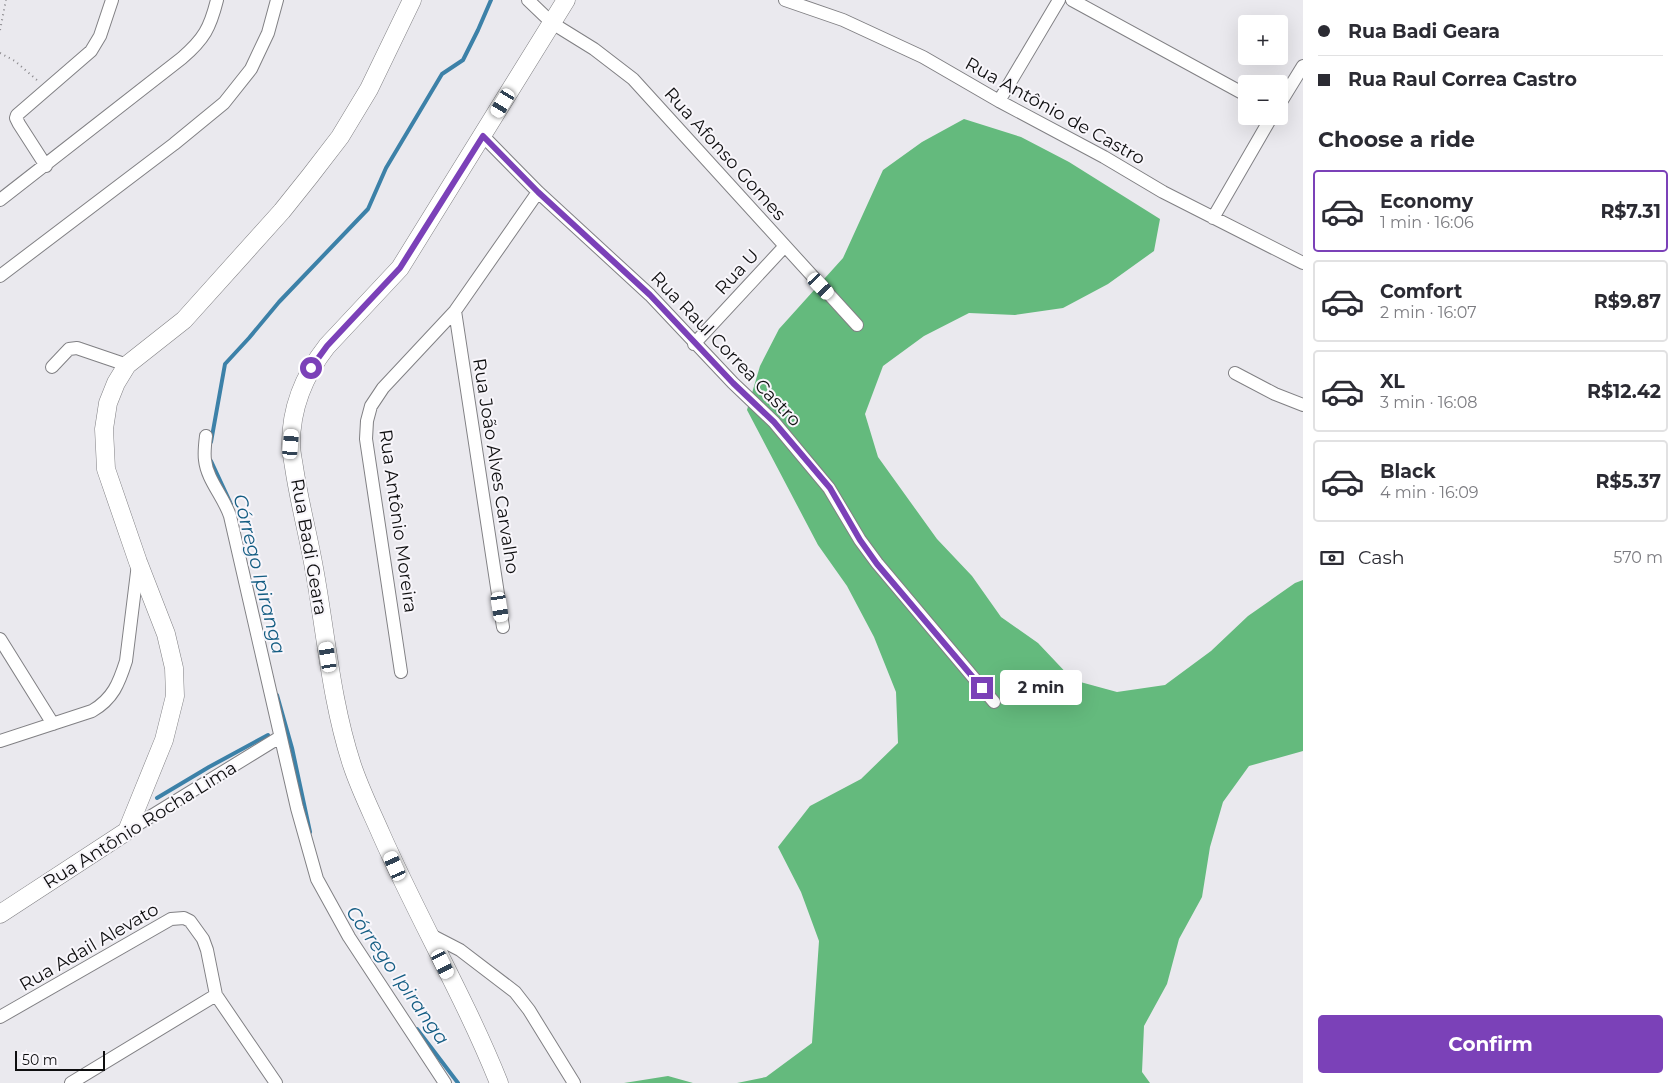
<!DOCTYPE html>
<meta charset="utf-8">
<style>
body{margin:0;font-family:Montserrat,sans-serif;background:#f7f7f7;color:#2b2b33;height:100vh;display:flex;flex-direction:column;font-size:19px;white-space:nowrap}
*{box-sizing:border-box;margin:0}
p{font-size:16px;color:#7c7c81}
.icon{flex:none;width:28px;height:28px;fill:none;stroke:currentColor;stroke-width:2;stroke-linecap:round;stroke-linejoin:round}
.map{position:relative;flex:1;overflow:hidden}
.details{display:flex;flex-direction:column;background:#fff;width:375px}
.details>*{flex:none}
.top-card{display:grid;align-content:center;height:110px;padding:0 15px;background:#fff}
.fabs{position:absolute;left:1238px;top:15px;display:grid;gap:10px}
.fabs a{display:grid;place-items:center;width:50px;height:50px;border-radius:5px;background:#fff;box-shadow:0 5px 20px #0002;font-size:25px}
.scale{position:absolute;left:15px;bottom:12px;width:90px;box-sizing:border-box;padding-left:5px;border:2px solid #0e0e0f;border-top:0;font-size:14px;line-height:18px;white-space:nowrap;color:#0e0e0f;-webkit-text-stroke:4px #f8f6fb;paint-order:stroke}
.end{position:absolute;width:22px;height:22px;margin:-11px;border:6px solid #7b41b8;background:#fff;box-shadow:0 0 0 2px #fff}
.from{border-radius:50%}
.bubble{position:absolute;height:35px;border-radius:5px;background:#fff;box-shadow:0 5px 20px #0002;font-size:16px;font-weight:700;line-height:35px;text-align:center}
.car{position:absolute;width:15px;height:30px;margin:-15px -8px;border-radius:6px;box-shadow:0 0 4px 1px #0007;background:linear-gradient(#fff 24%,#345 0 40%,#fff 0 76%,#345 0 86%,#fff 0)}
.top-card b{display:flex;align-items:center;gap:18px;height:48px;font-size:19px}
.top-card b+b{border-top:1px solid #e1e1e2}
.top-card i{width:12px;height:12px;background:#2b2b33}
ul{padding:0;list-style:none}
li{display:flex;align-items:center;gap:15px;height:82px;margin:0 10px 8px;padding:0 5px;border:2px solid #e1e1e2;border-radius:5px}
li div{flex:1}
li b{display:block;font-size:19px}
li em{font-style:normal;font-weight:700}
li.selected{border-color:#7b41b8}
li>.icon{width:45px;height:45px;stroke-width:1.5}
h2{padding:0 15px;font-size:22px;line-height:60px}
.pay{display:flex;align-items:center;gap:12px;height:55px;padding:0 15px;font-size:19px}
.pay p{margin-inline-start:auto}
.cta{display:flex;gap:10px;margin-top:auto;padding:10px 15px}
.cta a{flex:1;height:58px;border-radius:5px;background:#7b41b8;color:#fff;font-size:20px;font-weight:700;line-height:58px;text-align:center}
main{display:flex;flex:1;min-height:0}
.map>svg:first-child{display:block}
.forest{fill:#64ba7d}
.lines{fill:none;stroke-linecap:round;stroke-linejoin:round}
.stream{stroke:#3c81a8;stroke-width:4}
.street-casing{stroke:#818084;stroke-width:14}
.secondary-casing{stroke:#818084;stroke-width:19}
.path{stroke:#89888c;stroke-width:2;stroke-dasharray:1 4;stroke-linecap:butt}
.street{stroke:#fff;stroke-width:12}
.secondary{stroke:#fff;stroke-width:18}
.route{stroke:#7b41b8;stroke-width:6}
.labels{text-anchor:middle;stroke-width:4;stroke-linejoin:round;paint-order:stroke}
.street-label{font-size:18px;fill:#0e0e0f;stroke:#f8f6fb}
.water-label{font-size:19px;font-style:italic;fill:#145d83;stroke:#f8f6fb}
</style>
<main>
<div class="map">
<svg width="1303" height="1083" viewBox="0 0 1303 1083">
<rect width="100%" height="100%" fill="#eae9ee"/>
<path class="forest" d="M964,119L1021,137L1069,162L1160,219L1154,251L1108,284L1063,308L1015,315L969,313L924,336L883,366L865,414L878,457L937,539L972,576L1001,617L1038,643L1073,680L1117,692L1165,685L1211,651L1248,616L1295,583L1303,580V751L1249,766L1223,802L1210,847L1202,897L1179,939L1167,984L1144,1026L1142,1072L1150,1083H737L766,1077L812,1043L819,941L801,892L778,847L810,806L861,779L898,743L896,692L874,637L847,586L818,545L747,410L760,366L779,329L843,258L883,170L922,142Z
M668,1076L693,1083H624Z"/>
<g class="lines">
<path class="stream" d="M211,442L225,364L249,338L279,302L368,209L386,168L442,74L463,60L478,30L491,0
M211,461L231,504
M277,695L292,748L310,832
M157,798L209,767L268,735
M417,1029L458,1083"/>
<g class="street-casing">
<path id="street" d="M528,0L552,23L594,49L633,79L857,325
M785,0L843,20L923,57L999,101L1104,157L1163,192L1303,263
M1072,0L1246,95
M999,101L1059,0
M1279,105L1303,66
M483,136L538,192L650,295L733,383L774,422L829,488L860,540L877,563L994,702
M46,166L19,124L16,118L17,115L91,51L100,36L112,0
M0,200L182,58C204,39 210,28 217,0
M1213,218L1272,116
M0,276L174,144L224,103L251,69L268,33L277,0
M455,311L503,627
M694,344L784,247
M52,367L69,349L77,348L127,365
M1235,373L1275,394L1303,405
M206,436C205,444 204,453 205,460C207,480 224,497 230,516L297,808L317,879L349,937L445,1083
M0,639L53,724
M401,672L366,439L367,421L371,406L383,388L455,311L538,192
M0,741L92,711C113,699 119,683 126,661L138,564
M127,831L280,737
M429,934L460,950L515,992L529,1010L574,1083
M0,1017L171,919L184,918L190,921L203,939L207,950L216,995L276,1083
M71,1083L216,995"/>
</g>
<g class="secondary-casing">
<path id="secondary" d="M0,914L127,831L164,740L175,696L174,668L166,634L138,562L106,469L104,429L108,403L116,383L127,365L184,320L282,211L310,176L340,137L369,89L412,0
M499,1083C465,998 418,918 381,834C371,811 360,789 352,765C331,701 326,633 314,568C308,534 299,501 294,467C293,460 291,452 291,444C291,408 305,374 327,346L400,268L566,0"/>
</g>
<path class="path" d="M0,30L6,0
M0,53L15,61L38,81"/>
<use href="#street" class="street"/>
<use href="#secondary" class="secondary"/>
</g>
<g class="lines">
<path class="route" d="M311,368L327,346L400,268L483,136L538,192L650,295L733,383L774,422L830,488L860,540L877,564L982,688"/>
</g>
<g class="labels">
<g class="street-label">
<text transform="translate(1055 111) rotate(29)" y="6">Rua Antônio de Castro</text>
<text transform="translate(725 154) rotate(48)" y="6">Rua Afonso Gomes</text>
<text transform="translate(737 272) rotate(-47)" y="6">Rua U</text>
<text transform="translate(726 349) rotate(46)" y="6">Rua Raul Correa Castro</text>
<text transform="translate(496 466) rotate(81)" y="6">Rua João Alves Carvalho</text>
<text transform="translate(398 521) rotate(82)" y="6">Rua Antônio Moreira</text>
<text transform="translate(309 547) rotate(80)" y="6">Rua Badi Geara</text>
<text transform="translate(140 825) rotate(-32)" y="6">Rua Antônio Rocha Lima</text>
<text transform="translate(89 947) rotate(-30)" y="6">Rua Adail Alevato</text>
</g>
<g class="water-label">
<text transform="translate(260 574) rotate(76)" y="7">Córrego Ipiranga</text>
<text transform="translate(398 975) rotate(55)" y="7">Córrego Ipiranga</text>
</g>
</g>
</svg>
<div class="fabs">
<a>+</a>
<a>−</a>
</div>
<div class="scale">50 m</div>
<i class="end from" style="left:311px;top:368px"></i>
<i class="end" style="left:982px;top:688px"></i>
<div class="bubble" style="left:1000px;top:670px;width:82px">2 min</div>
<i class="car" style="left:503px;top:103px;rotate:211deg"></i>
<i class="car" style="left:821px;top:286px;rotate:137deg"></i>
<i class="car" style="left:291px;top:444px;rotate:5deg"></i>
<i class="car" style="left:500px;top:607px;rotate:171deg"></i>
<i class="car" style="left:328px;top:657px;rotate:351deg"></i>
<i class="car" style="left:395px;top:866px;rotate:336deg"></i>
<i class="car" style="left:443px;top:964px;rotate:154deg"></i>
</div>
<section class="details">
<div class="top-card">
<b><i class="from"></i>Rua Badi Geara</b>
<b><i></i>Rua Raul Correa Castro</b>
</div>
<h2>Choose a ride</h2>
<ul>
<li class="selected"><svg class="icon" aria-label="car" viewBox="0 0 24 24"><path d="M5 17H2v-5l4-1 3-4h7l3 4 3 1v5h-3M9 17h6M6 11h13"/><circle cx="7" cy="17" r="2"/><circle cx="17" cy="17" r="2"/></svg><div><b>Economy</b><p>1 min · 16:06</p></div><em>R$7.31</em></li>
<li><svg class="icon" aria-label="car" viewBox="0 0 24 24"><path d="M5 17H2v-5l4-1 3-4h7l3 4 3 1v5h-3M9 17h6M6 11h13"/><circle cx="7" cy="17" r="2"/><circle cx="17" cy="17" r="2"/></svg><div><b>Comfort</b><p>2 min · 16:07</p></div><em>R$9.87</em></li>
<li><svg class="icon" aria-label="car" viewBox="0 0 24 24"><path d="M5 17H2v-5l4-1 3-4h7l3 4 3 1v5h-3M9 17h6M6 11h13"/><circle cx="7" cy="17" r="2"/><circle cx="17" cy="17" r="2"/></svg><div><b>XL</b><p>3 min · 16:08</p></div><em>R$12.42</em></li>
<li><svg class="icon" aria-label="car" viewBox="0 0 24 24"><path d="M5 17H2v-5l4-1 3-4h7l3 4 3 1v5h-3M9 17h6M6 11h13"/><circle cx="7" cy="17" r="2"/><circle cx="17" cy="17" r="2"/></svg><div><b>Black</b><p>4 min · 16:09</p></div><em>R$5.37</em></li>
</ul>
<div class="pay"><svg class="icon" aria-label="cash" viewBox="0 0 24 24"><path d="M3 7h18v10H3z"/><circle cx="12" cy="12" r="2"/></svg>Cash<p>570 m</p></div>
<div class="cta"><a>Confirm</a></div>
</section>
</main>
